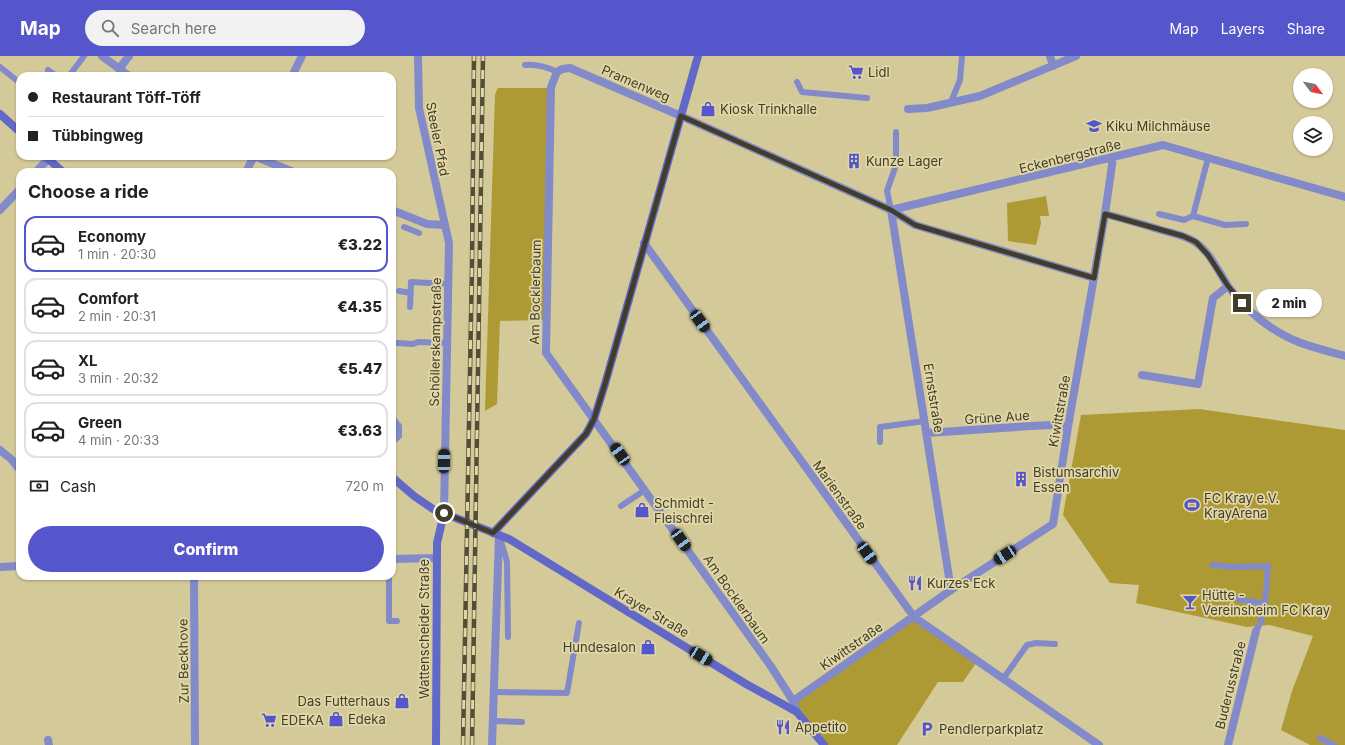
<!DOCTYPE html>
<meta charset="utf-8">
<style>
body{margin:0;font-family:Inter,sans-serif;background:#f2f2f2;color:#222;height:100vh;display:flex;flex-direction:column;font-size:15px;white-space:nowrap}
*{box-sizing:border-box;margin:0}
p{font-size:13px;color:#767676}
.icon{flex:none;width:22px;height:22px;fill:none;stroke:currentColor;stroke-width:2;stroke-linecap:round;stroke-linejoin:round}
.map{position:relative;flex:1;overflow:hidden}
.drawer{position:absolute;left:16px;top:112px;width:380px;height:412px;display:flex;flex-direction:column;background:#fff;border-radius:12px;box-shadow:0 1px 3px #0004}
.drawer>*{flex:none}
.guide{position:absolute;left:16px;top:16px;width:380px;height:88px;border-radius:12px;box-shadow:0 1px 3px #0004;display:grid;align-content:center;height:88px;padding:0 12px;background:#fff}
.needle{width:26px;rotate:122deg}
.tools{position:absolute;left:1293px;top:12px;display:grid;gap:8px}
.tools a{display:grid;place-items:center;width:40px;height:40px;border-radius:50%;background:#fff;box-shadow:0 1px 3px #0004;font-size:20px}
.end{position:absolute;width:18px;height:18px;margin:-9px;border:5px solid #413d29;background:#fff;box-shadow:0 0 0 2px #fff}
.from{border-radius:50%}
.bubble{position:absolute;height:28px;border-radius:14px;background:#fff;box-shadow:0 1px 3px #0004;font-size:13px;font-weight:800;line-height:28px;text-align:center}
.car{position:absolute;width:12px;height:24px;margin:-12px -6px;border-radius:5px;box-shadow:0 0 3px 1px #0007;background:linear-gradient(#222 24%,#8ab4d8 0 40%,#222 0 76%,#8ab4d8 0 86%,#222 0)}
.guide b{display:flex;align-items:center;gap:14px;height:38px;font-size:15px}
.guide b+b{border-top:1px solid #e0e0e0}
.guide i{width:10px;height:10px;background:#222}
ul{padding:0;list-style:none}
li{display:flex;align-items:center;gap:12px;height:56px;margin:0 8px 6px;padding:0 4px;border:2px solid #e0e0e0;border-radius:12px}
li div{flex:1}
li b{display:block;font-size:15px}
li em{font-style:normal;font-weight:800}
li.current{border-color:#55c}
li>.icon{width:36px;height:36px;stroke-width:1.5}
h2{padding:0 12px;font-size:18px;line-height:48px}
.pay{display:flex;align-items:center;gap:10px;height:44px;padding:0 12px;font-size:15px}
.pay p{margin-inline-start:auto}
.button{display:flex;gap:8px;margin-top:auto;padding:8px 12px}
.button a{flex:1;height:46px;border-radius:24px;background:#55c;color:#fff;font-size:16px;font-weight:800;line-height:46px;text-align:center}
header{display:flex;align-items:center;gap:24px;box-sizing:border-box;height:56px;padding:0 20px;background:#55c;color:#fff}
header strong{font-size:19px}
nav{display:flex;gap:22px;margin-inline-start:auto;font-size:14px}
.search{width:280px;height:36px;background:#f2f2f2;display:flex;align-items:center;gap:10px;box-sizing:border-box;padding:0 14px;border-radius:22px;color:#767676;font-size:15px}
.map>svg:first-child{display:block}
.green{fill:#ae9a34}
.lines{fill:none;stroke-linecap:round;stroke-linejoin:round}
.lane{stroke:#828aca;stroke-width:6}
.street{stroke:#828aca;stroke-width:8}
.secondary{stroke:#6268c8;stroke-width:8}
.rail-casing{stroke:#534e37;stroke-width:4.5}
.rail{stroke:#e1d7a6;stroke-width:3;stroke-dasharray:9;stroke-linecap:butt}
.route{stroke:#413d29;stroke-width:5}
.labels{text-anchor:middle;stroke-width:3.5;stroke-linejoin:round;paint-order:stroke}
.poi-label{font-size:13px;fill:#413d29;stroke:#e1d7a6;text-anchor:start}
.street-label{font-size:13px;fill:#413d29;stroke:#e1d7a6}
</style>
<header>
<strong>Map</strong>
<div class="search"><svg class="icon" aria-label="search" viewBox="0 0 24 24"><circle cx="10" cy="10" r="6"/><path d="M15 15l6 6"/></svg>Search here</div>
<nav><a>Map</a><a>Layers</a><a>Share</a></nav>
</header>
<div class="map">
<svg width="1345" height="689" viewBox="0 0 1345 689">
<rect width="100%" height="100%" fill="#d4ca99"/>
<path class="green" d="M498,32H550L546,264L500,265L497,348L485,355L495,38Z
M1046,140L1049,160H1040L1041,167L1036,189L1008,185L1007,147Z
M1199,353L1345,374V689H1310L1281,674L1292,635L1313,580L1269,569L1247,571L1136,547L1139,529L1110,527L1063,459L1081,359Z
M913,563L976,607L963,626H938L897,689H827L794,645Z"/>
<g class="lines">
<path class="lane" d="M525,9C536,8 547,11 557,16
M0,11L20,27
M48,14L56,20
M69,20L84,0
M797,26L802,36L867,42
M951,46L960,24L962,0
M891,154L887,135L896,109V76
M1159,158L1184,164L1193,160L1225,169L1246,168
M1193,160L1208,102
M404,171L419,177
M399,235L411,237
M410,251L411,226L448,228
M397,287L413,288L418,286L447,287
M392,361L399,370V380L392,387
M880,386V371L925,365
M621,450L645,434
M501,485L507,506L508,581
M1213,509L1232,511L1268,510C1266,529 1267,558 1256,575
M389,520V565H397
M1208,537L1264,548
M1003,623L1027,589L1036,587L1055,588
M494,636L567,637L579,567
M493,665L522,666
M1320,682L1334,689"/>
<path class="street" d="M102,0L129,20
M418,0L419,52L449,187L444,457
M1050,0L1053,10
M119,13L129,0
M292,20L302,0
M908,53L927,52L980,40L1076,0
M255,100L266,105L294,116
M36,116L48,103
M246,116L254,100
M0,154L20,133
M392,154L427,168L444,169
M891,154L1163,89L1345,141
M891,154L951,534
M1105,158C1124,163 1142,168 1161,174C1172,177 1185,179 1195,186C1210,196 1218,215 1228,230C1246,255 1272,276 1301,287C1315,292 1331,296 1345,300
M644,187L914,561L1099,689
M1142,319L1198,328L1213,242L1228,230
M927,377L1031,370L1052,369L1068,371
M0,394L11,403L20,414
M392,503L437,502
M0,511L20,510
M194,520L195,689
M793,645L951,534L1053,468L1068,371L1105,158L1113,102
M797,656L793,645L770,609L546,297L551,31L557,16L562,13L570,12L681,60L891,154L915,169L1094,222
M48,684L49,689
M492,689L499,480
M1228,689L1256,575"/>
<path class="secondary" d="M0,58L20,76
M45,100L63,116
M392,421L414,440L433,453L509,483L746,628L797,656L824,689
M493,477L586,378L594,363L605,328L698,0
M436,689L437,487L444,457"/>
<g class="rail-casing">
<path id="rail" d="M463,689L472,209L474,0
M472,689L483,0"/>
</g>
<use href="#rail" class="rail"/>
</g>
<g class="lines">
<path class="route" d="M444,457L493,477L586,378L594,363L605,328L681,60L891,154L915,169L1094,222L1105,158L1183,180L1196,186L1208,199L1228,230L1242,247"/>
</g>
<defs>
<g id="supermarket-bare" transform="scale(1.2)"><path d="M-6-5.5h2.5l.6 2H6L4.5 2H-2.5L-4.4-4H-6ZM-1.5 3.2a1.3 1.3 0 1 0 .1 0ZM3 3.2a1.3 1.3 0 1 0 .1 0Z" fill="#55c" stroke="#e1d7a6" stroke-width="2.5" paint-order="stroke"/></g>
<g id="shop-bare" transform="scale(1.2)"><path d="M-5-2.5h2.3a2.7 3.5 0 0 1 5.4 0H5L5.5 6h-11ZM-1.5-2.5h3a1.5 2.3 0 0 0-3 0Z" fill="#55c" stroke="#e1d7a6" stroke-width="2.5" paint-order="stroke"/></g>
<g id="school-bare" transform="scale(1.2)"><path d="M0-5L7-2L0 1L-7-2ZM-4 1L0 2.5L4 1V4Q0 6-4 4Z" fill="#55c" stroke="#e1d7a6" stroke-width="2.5" paint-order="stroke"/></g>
<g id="building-bare" transform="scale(1.2)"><path d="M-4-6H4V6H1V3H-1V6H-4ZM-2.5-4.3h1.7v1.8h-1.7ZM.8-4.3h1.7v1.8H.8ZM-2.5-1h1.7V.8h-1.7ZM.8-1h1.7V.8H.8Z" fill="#55c" stroke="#e1d7a6" stroke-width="2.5" paint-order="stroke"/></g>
<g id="stadium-bare" transform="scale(1.2)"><path d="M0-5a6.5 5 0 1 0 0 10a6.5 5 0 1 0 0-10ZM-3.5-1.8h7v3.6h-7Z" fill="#55c" stroke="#e1d7a6" stroke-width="2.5" paint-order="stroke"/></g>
<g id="restaurant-bare" transform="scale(1.2)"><path d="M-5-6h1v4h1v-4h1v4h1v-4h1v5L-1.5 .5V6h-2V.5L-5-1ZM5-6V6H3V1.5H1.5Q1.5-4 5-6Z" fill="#55c" stroke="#e1d7a6" stroke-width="2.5" paint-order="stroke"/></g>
<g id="bar-bare" transform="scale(1.2)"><path d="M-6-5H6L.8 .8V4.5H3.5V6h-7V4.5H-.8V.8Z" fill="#55c" stroke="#e1d7a6" stroke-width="2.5" paint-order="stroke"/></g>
<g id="parking-bare" transform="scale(1.2)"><path d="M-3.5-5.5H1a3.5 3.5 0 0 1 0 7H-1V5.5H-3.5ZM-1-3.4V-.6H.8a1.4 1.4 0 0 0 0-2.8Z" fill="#55c" stroke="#e1d7a6" stroke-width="2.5" paint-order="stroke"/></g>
</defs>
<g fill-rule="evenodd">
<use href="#supermarket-bare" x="856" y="16"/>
<use href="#shop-bare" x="708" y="53"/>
<use href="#school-bare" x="1094" y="70"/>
<use href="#building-bare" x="854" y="105"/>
<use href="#building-bare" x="1021" y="423"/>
<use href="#stadium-bare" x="1192" y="449"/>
<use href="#shop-bare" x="642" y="454"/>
<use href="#restaurant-bare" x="915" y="527"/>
<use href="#bar-bare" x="1190" y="546"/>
<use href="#shop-bare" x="648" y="591"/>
<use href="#shop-bare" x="402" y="645"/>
<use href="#shop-bare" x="336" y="663"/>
<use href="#supermarket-bare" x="269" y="664"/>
<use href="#restaurant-bare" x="783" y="671"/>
<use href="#parking-bare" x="927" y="673"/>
</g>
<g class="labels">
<g class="poi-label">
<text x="868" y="21">Lidl</text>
<text x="720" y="58">Kiosk Trinkhalle</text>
<text x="1106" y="75">Kiku Milchmäuse</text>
<text x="866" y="110">Kunze Lager</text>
<text x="1033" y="421">Bistumsarchiv<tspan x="1033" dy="15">Essen</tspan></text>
<text x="1204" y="447">FC Kray e.V.<tspan x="1204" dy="15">KrayArena</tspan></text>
<text x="654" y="452">Schmidt -<tspan x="654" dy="15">Fleischrei</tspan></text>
<text x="927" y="532">Kurzes Eck</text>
<text x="1202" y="544">Hütte -<tspan x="1202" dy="15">Vereinsheim FC Kray</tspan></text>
<text x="636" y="596" text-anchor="end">Hundesalon</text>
<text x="390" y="650" text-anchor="end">Das Futterhaus</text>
<text x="348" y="668">Edeka</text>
<text x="281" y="669">EDEKA</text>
<text x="795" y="676">Appetito</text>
<text x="939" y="678">Pendlerparkplatz</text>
</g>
<g class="street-label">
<text transform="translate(636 27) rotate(23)" y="5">Pramenweg</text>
<text transform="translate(438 83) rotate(79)" y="5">Steeler Pfad</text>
<text transform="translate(1070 100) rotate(-14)" y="5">Eckenbergstraße</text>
<text transform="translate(535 236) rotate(-89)" y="5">Am Bocklerbaum</text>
<text transform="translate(435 286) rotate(-89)" y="5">Schöllerskampstraße</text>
<text transform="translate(934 342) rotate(81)" y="5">Ernststraße</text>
<text transform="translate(1059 355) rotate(-80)" y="5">Kiwittstraße</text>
<text transform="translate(997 361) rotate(-4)" y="5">Grüne Aue</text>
<text transform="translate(840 439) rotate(54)" y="5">Marienstraße</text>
<text transform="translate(737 543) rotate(55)" y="5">Am Bocklerbaum</text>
<text transform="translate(652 556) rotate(31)" y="5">Krayer Straße</text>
<text transform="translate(424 573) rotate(-90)" y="5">Wattenscheider Straße</text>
<text transform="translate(851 590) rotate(-35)" y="5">Kiwittstraße</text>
<text transform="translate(183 605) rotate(-91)" y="5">Zur Beckhove</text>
<text transform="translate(1230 629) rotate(-76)" y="5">Buderusstraße</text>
</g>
</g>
</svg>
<div class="tools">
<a><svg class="needle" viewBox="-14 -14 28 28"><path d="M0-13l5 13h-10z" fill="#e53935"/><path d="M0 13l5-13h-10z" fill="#767676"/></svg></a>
<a><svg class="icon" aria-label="layers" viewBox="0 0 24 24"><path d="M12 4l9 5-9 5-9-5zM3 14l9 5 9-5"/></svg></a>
</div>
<i class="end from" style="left:444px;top:457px"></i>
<i class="end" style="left:1242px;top:247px"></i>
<div class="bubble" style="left:1256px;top:233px;width:66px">2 min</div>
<i class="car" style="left:700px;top:265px;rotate:144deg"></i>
<i class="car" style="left:620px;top:398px;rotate:325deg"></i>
<i class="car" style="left:444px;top:405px;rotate:1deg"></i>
<i class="car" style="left:681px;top:484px;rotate:144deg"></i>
<i class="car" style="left:867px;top:497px;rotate:144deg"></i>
<i class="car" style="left:1005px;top:499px;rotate:237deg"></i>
<i class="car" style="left:701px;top:600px;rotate:121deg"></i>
<div class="guide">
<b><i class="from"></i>Restaurant Töff-Töff</b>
<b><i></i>Tübbingweg</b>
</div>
<section class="drawer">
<h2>Choose a ride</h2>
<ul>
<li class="current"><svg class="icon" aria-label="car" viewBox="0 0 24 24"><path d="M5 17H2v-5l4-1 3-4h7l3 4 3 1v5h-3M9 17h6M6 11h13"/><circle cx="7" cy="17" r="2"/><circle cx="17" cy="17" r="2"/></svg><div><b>Economy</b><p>1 min · 20:30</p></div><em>€3.22</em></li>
<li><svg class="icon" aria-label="car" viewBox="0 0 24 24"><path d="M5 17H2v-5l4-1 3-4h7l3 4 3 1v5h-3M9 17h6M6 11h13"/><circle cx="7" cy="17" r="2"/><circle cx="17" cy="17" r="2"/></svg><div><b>Comfort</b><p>2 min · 20:31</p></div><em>€4.35</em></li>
<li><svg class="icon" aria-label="car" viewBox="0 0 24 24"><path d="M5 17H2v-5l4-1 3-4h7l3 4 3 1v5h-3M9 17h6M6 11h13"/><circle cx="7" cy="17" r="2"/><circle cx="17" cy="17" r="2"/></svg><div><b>XL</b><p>3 min · 20:32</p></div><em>€5.47</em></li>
<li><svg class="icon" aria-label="car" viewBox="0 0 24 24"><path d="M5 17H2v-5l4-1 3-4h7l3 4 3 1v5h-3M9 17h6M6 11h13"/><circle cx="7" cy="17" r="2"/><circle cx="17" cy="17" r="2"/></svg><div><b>Green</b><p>4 min · 20:33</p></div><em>€3.63</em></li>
</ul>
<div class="pay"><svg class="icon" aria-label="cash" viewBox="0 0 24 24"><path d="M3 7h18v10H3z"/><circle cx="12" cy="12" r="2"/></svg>Cash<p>720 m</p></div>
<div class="button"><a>Confirm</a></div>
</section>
</div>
